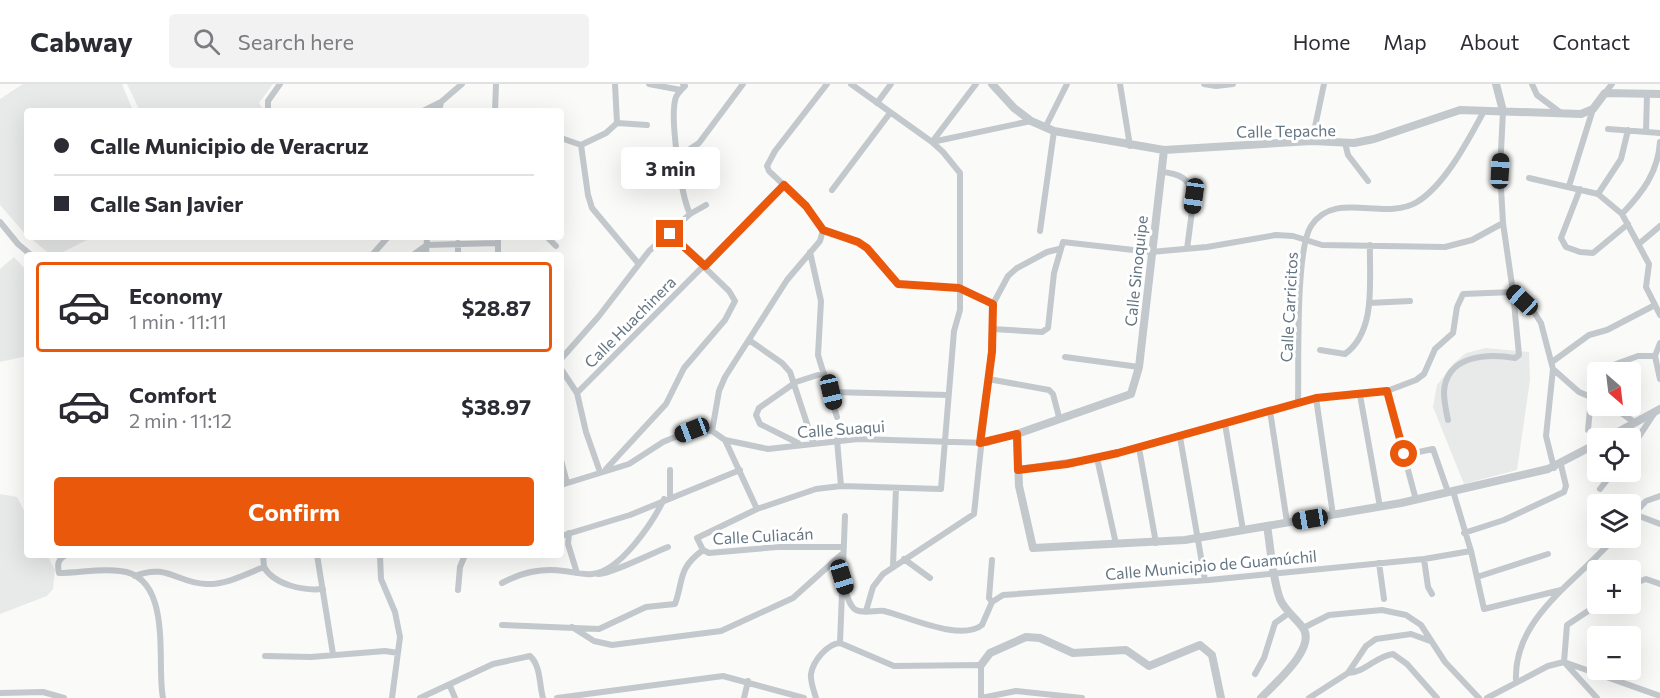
<!DOCTYPE html>
<meta charset="utf-8">
<style>
body{margin:0;font-family:Commissioner,sans-serif;background:#f2f2f3;color:#2b2b33;height:100vh;display:flex;flex-direction:column;font-size:22px;white-space:nowrap}
*{box-sizing:border-box;margin:0}
p{font-size:20px;color:#7c7c81}
.icon{flex:none;width:33px;height:33px;fill:none;stroke:currentColor;stroke-width:2;stroke-linecap:round;stroke-linejoin:round}
.map{position:relative;flex:1;overflow:hidden}
.panel{position:absolute;left:24px;top:168px;width:540px;height:306px;display:flex;flex-direction:column;background:#fff;border-radius:6px;box-shadow:0 6px 24px #0002}
.panel>*{flex:none}
.hud{position:absolute;left:24px;top:24px;width:540px;height:132px;border-radius:6px;box-shadow:0 6px 24px #0002;display:grid;align-content:center;height:132px;padding:0 30px;background:#fff}
.needle{width:39px;rotate:152deg}
.buttons{position:absolute;left:1587px;top:278px;display:grid;gap:12px}
.buttons a{display:grid;place-items:center;width:54px;height:54px;border-radius:6px;background:#fff;box-shadow:0 6px 24px #0002;font-size:30px}
.end{position:absolute;width:27px;height:27px;margin:-14px;border:8px solid #ea580c;background:#fff;box-shadow:0 0 0 3px #fff}
.from{border-radius:50%}
.bubble{position:absolute;height:42px;border-radius:6px;background:#fff;box-shadow:0 6px 24px #0002;font-size:20px;font-weight:700;line-height:42px;text-align:center}
.car{position:absolute;width:18px;height:36px;margin:-18px -9px;border-radius:8px;box-shadow:0 0 4px 2px #0007;background:linear-gradient(#222 24%,#8ab4d8 0 40%,#222 0 76%,#8ab4d8 0 86%,#222 0)}
.hud b{display:flex;align-items:center;gap:21px;height:57px;font-size:22px}
.hud b+b{border-top:2px solid #e1e1e2}
.hud i{width:15px;height:15px;background:#2b2b33}
ul{padding:10px 0 0;list-style:none}
li{display:flex;align-items:center;gap:18px;height:90px;margin:0 12px 9px;padding:0 18px;border:3px solid transparent;border-radius:6px}
li div{flex:1}
li b{display:block;font-size:22px}
li em{font-style:normal;font-weight:700}
li.current{border-color:#ea580c}
li>.icon{width:54px;height:54px;stroke-width:1.5}
.button{display:flex;gap:12px;margin-top:auto;padding:12px 30px}
.button a{flex:1;height:69px;border-radius:6px;background:#ea580c;color:#fff;font-size:24px;font-weight:700;line-height:69px;text-align:center}
header{display:flex;align-items:center;gap:36px;box-sizing:border-box;height:84px;padding:0 30px;background:#fff;border-bottom:2px solid #e1e1e2}
header strong{font-size:28px}
nav{display:flex;gap:33px;margin-inline-start:auto;font-size:21px}
.search{width:420px;height:54px;background:#f2f2f3;display:flex;align-items:center;gap:15px;box-sizing:border-box;padding:0 21px;border-radius:6px;color:#7c7c81;font-size:22px}
.map>svg:first-child{display:block}
.built{fill:#e8e9e9}
.lines{fill:none;stroke-linecap:round;stroke-linejoin:round}
.minor{stroke:#c3c8cc;stroke-width:6}
.tertiary{stroke:#c3c8cc;stroke-width:8}
.route{stroke:#ea580c;stroke-width:8}
.labels{text-anchor:middle;stroke-width:6;stroke-linejoin:round;paint-order:stroke}
.street-label{font-size:16px;fill:#657683;stroke:#fff}
</style>
<header>
<strong>Cabway</strong>
<div class="search"><svg class="icon" aria-label="search" viewBox="0 0 24 24"><circle cx="10" cy="10" r="6"/><path d="M15 15l6 6"/></svg>Search here</div>
<nav><a>Home</a><a>Map</a><a>About</a><a>Contact</a></nav>
</header>
<div class="map">
<svg width="1660" height="614" viewBox="0 0 1660 614">
<rect width="100%" height="100%" fill="#fafaf8"/>
<path class="built" d="M23,0H122L133,27H27V152L0,121V15Z
M127,0H273L259,19L264,27H140Z
M29,153H93L57,171H51Z
M14,173L27,187V272L0,278V185Z
M1486,264L1529,268L1530,296L1517,386L1464,400L1433,323L1437,301L1454,279L1466,269Z
M0,410L17,413L27,432V471H47L55,486L53,505L47,512L0,530Z"/>
<g class="lines">
<path class="minor" d="M615,0L617,39
M649,0L681,6
M827,0L775,67L767,82L769,87L806,122L823,146L858,157L867,164L898,200L959,204L993,220
M1120,0L1130,62
M1204,0L1216,2L1233,0
M1532,0L1537,11L1561,29
M1605,9L1612,0
M877,19L891,0
M268,27V17L280,0
M423,27L441,18
M439,27L441,18L462,0
M495,27L496,0
M1503,27L1500,87L1503,139L1513,208L1534,228L1541,239L1553,285L1546,352L1554,384
M1045,44L1067,0
M1608,45L1660,49
M1646,48L1647,10
M561,54L581,61
M1312,57L1324,0
M932,58L1031,37
M932,58L976,0
M1345,59L1348,71L1368,97
M581,61L588,111L592,124L638,179
M581,61L606,49L617,39L647,41
M678,73L699,59L743,0
M1161,88C1178,89 1190,94 1194,112L1187,165
M1529,94L1598,110L1622,130L1649,180L1646,203L1660,231
M1569,102L1593,25
M1580,105L1561,154L1566,163L1580,168L1593,169L1628,140
M832,106L890,29
M1598,110L1621,75L1628,46
M690,130L706,121
M1622,130C1643,108 1658,88 1660,58
M0,138L18,160L31,171
M1040,147L1054,47
M547,153L556,162
M1640,159L1660,142
M810,168L821,217L818,271L837,333
M372,171L388,153
M413,171L427,161L496,159
M426,171L427,153
M458,171V159
M498,171V153
M1369,219L1410,217
M992,245L1042,248L1048,244L1054,189L1063,158L1151,168L1207,163L1276,151L1293,152L1322,161L1445,163L1472,156L1503,139
M749,256L782,279L790,288L813,358
M1660,259L1655,272L1660,295
M1320,266L1345,270C1377,247 1369,196 1370,161
M1065,273L1139,283
M561,275L599,232L649,167L690,130C681,111 669,32 676,13C678,9 682,5 685,2L683,0
M1552,278L1589,251L1607,246L1655,221
M1616,280L1638,272H1655
M561,285L577,309
M1553,285L1579,308L1598,316
M988,295L1049,306L1053,310L1059,333
M1387,307L1416,416
M831,308L948,311
M1360,311L1380,423
M1316,314L1333,431
M1298,319C1299,284 1295,167 1311,142C1335,105 1384,138 1417,118C1445,101 1469,55 1484,27
M1610,321L1634,338
M1270,327L1287,438
M1225,340L1243,446
M1588,346L1591,314
M712,347L719,307L725,293L787,196L820,157L823,146
M1180,353L1205,496
M725,356L757,425
M837,356L841,402
M798,359L760,340L756,331L759,324L796,298L824,289
M1139,364L1156,459
M1630,366L1655,328
M1404,371L1433,365L1448,408
M1097,374L1116,460
M561,376L567,399
M606,385L666,320L684,284L725,236L735,217L729,207L670,150
M1018,385L1097,374L1316,314L1387,307L1416,296L1424,290L1435,265L1453,249L1457,223L1463,210L1513,208L1519,271L1515,274C1488,269 1446,271 1444,308C1444,317 1446,327 1448,336
M670,386V412
M600,388L586,348L577,309L784,101
M561,401L629,380L663,358L692,346L712,347L725,356L768,365L858,355L987,359L1017,350
M1600,405L1614,387
M1453,407L1471,467L1484,525L1561,506
M1634,430L1660,440
M845,432L840,559L894,582L981,581V614
M1630,434L1646,417L1660,412
M569,449L568,460L577,489
M1464,449L1504,436L1564,408L1566,402L1561,381
M561,452L630,431L740,386
M843,463H777L709,469L703,466L697,454L757,425L816,405L841,402L941,405L954,247L960,226V89L943,68L932,58L851,0
M66,471C58,475 57,480 59,489C80,489 100,484 120,487C174,492 156,581 163,614
M317,471L333,570
M380,471L381,495L395,528L400,553L392,614
M904,475L930,494
M1424,475L1428,503L1432,510
M992,476L989,514L992,518
M1379,479L1384,515
M893,482L896,404
M264,483C274,501 304,507 323,505
M598,490C606,492 655,468 668,463
M135,492C167,479 177,499 206,500C226,501 246,490 264,483L263,471
M842,493C845,502 847,521 856,526C864,530 876,526 884,527C909,533 961,558 982,541L992,518L1003,511L1209,496L1424,475L1471,467
M1477,493L1548,470
M502,499C523,488 541,484 564,487C573,488 583,491 592,490C620,488 653,438 664,415
M1630,501L1646,495L1660,500
M458,506L460,483L465,471
M866,527L873,503L883,490L974,430L991,268L993,220L1008,192L1017,184L1047,168L1059,165
M502,541L599,545L646,523L675,520C684,496 677,485 703,466
M572,543L594,557L612,561L721,547L793,514L842,470
M1303,544L1329,531L1382,526L1406,531L1421,541L1445,578L1479,614
M265,572L311,573L385,567L398,569
M1564,578L1567,541L1600,519
M1565,579L1597,614
M1348,589C1366,588 1376,572 1393,570L1407,580L1437,614
M1255,590L1264,574L1275,539L1289,529
M1516,597C1513,533 1578,497 1615,453
M450,602L455,614
M0,609L43,608L64,614
M420,614L493,580L530,572C541,582 539,600 543,614
M557,614L723,592L804,614
M744,614L748,597
M816,614C814,607 810,597 811,590C813,577 827,560 840,559
M981,614L1016,607L1082,614
M1309,614L1348,589L1366,562L1376,555L1411,550L1430,557
M1487,614L1548,582L1564,578L1660,612"/>
<path class="tertiary" d="M992,0L1014,24L1031,37L1054,47L1164,66L1312,57L1354,59L1374,55L1460,26L1581,30L1593,25L1605,9L1660,10
M1496,0L1503,27
M1164,66L1139,283L1131,310L1017,350L1019,402L1033,464L1185,456L1401,419L1548,385L1598,359
M1607,354L1660,325
M981,581L990,569L1026,553L1040,554L1073,569L1126,566L1149,582L1200,561L1212,571L1221,614
M1261,614C1274,600 1317,564 1303,544C1296,534 1285,527 1280,515C1272,493 1271,465 1267,442"/>
</g>
<g class="lines">
<path class="route" d="M670,150L705,182L784,101L806,122L823,146L858,158L867,164L898,200L959,204L993,220L992,268L980,359L1017,350L1018,386L1067,380L1118,369L1316,314L1387,307L1404,370"/>
</g>
<g class="labels">
<g class="street-label">
<text transform="translate(1286 47) rotate(-1)" y="6">Calle Tepache</text>
<text transform="translate(1136 187) rotate(-84)" y="6">Calle Sinoquipe</text>
<text transform="translate(1289 223) rotate(-87)" y="6">Calle Carricitos</text>
<text transform="translate(630 238) rotate(-45)" y="6">Calle Huachinera</text>
<text transform="translate(841 345) rotate(-4)" y="6">Calle Suaqui</text>
<text transform="translate(763 452) rotate(-3)" y="6">Calle Culiacán</text>
<text transform="translate(1211 481) rotate(-5)" y="6">Calle Municipio de Guamúchil</text>
</g>
</g>
</svg>
<div class="buttons">
<a><svg class="needle" viewBox="-14 -14 28 28"><path d="M0-13l5 13h-10z" fill="#e53935"/><path d="M0 13l5-13h-10z" fill="#7c7c81"/></svg></a>
<a><svg class="icon" aria-label="locate" viewBox="0 0 24 24"><circle cx="12" cy="12" r="6"/><path d="M12 2v4M12 18v4M2 12h4M18 12h4"/></svg></a>
<a><svg class="icon" aria-label="layers" viewBox="0 0 24 24"><path d="M12 4l9 5-9 5-9-5zM3 14l9 5 9-5"/></svg></a>
<a>+</a>
<a>−</a>
</div>
<i class="end from" style="left:1404px;top:370px"></i>
<i class="end" style="left:670px;top:150px"></i>
<div class="bubble" style="left:621px;top:63px;width:99px">3 min</div>
<i class="car" style="left:1500px;top:87px;rotate:3deg"></i>
<i class="car" style="left:1194px;top:112px;rotate:188deg"></i>
<i class="car" style="left:1522px;top:216px;rotate:313deg"></i>
<i class="car" style="left:831px;top:308px;rotate:167deg"></i>
<i class="car" style="left:692px;top:346px;rotate:249deg"></i>
<i class="car" style="left:1310px;top:435px;rotate:261deg"></i>
<i class="car" style="left:842px;top:493px;rotate:163deg"></i>
<div class="hud">
<b><i class="from"></i>Calle Municipio de Veracruz</b>
<b><i></i>Calle San Javier</b>
</div>
<section class="panel">
<ul>
<li class="current"><svg class="icon" aria-label="car" viewBox="0 0 24 24"><path d="M5 17H2v-5l4-1 3-4h7l3 4 3 1v5h-3M9 17h6M6 11h13"/><circle cx="7" cy="17" r="2"/><circle cx="17" cy="17" r="2"/></svg><div><b>Economy</b><p>1 min · 11:11</p></div><em>$28.87</em></li>
<li><svg class="icon" aria-label="car" viewBox="0 0 24 24"><path d="M5 17H2v-5l4-1 3-4h7l3 4 3 1v5h-3M9 17h6M6 11h13"/><circle cx="7" cy="17" r="2"/><circle cx="17" cy="17" r="2"/></svg><div><b>Comfort</b><p>2 min · 11:12</p></div><em>$38.97</em></li>
</ul>
<div class="button"><a>Confirm</a></div>
</section>
</div>
